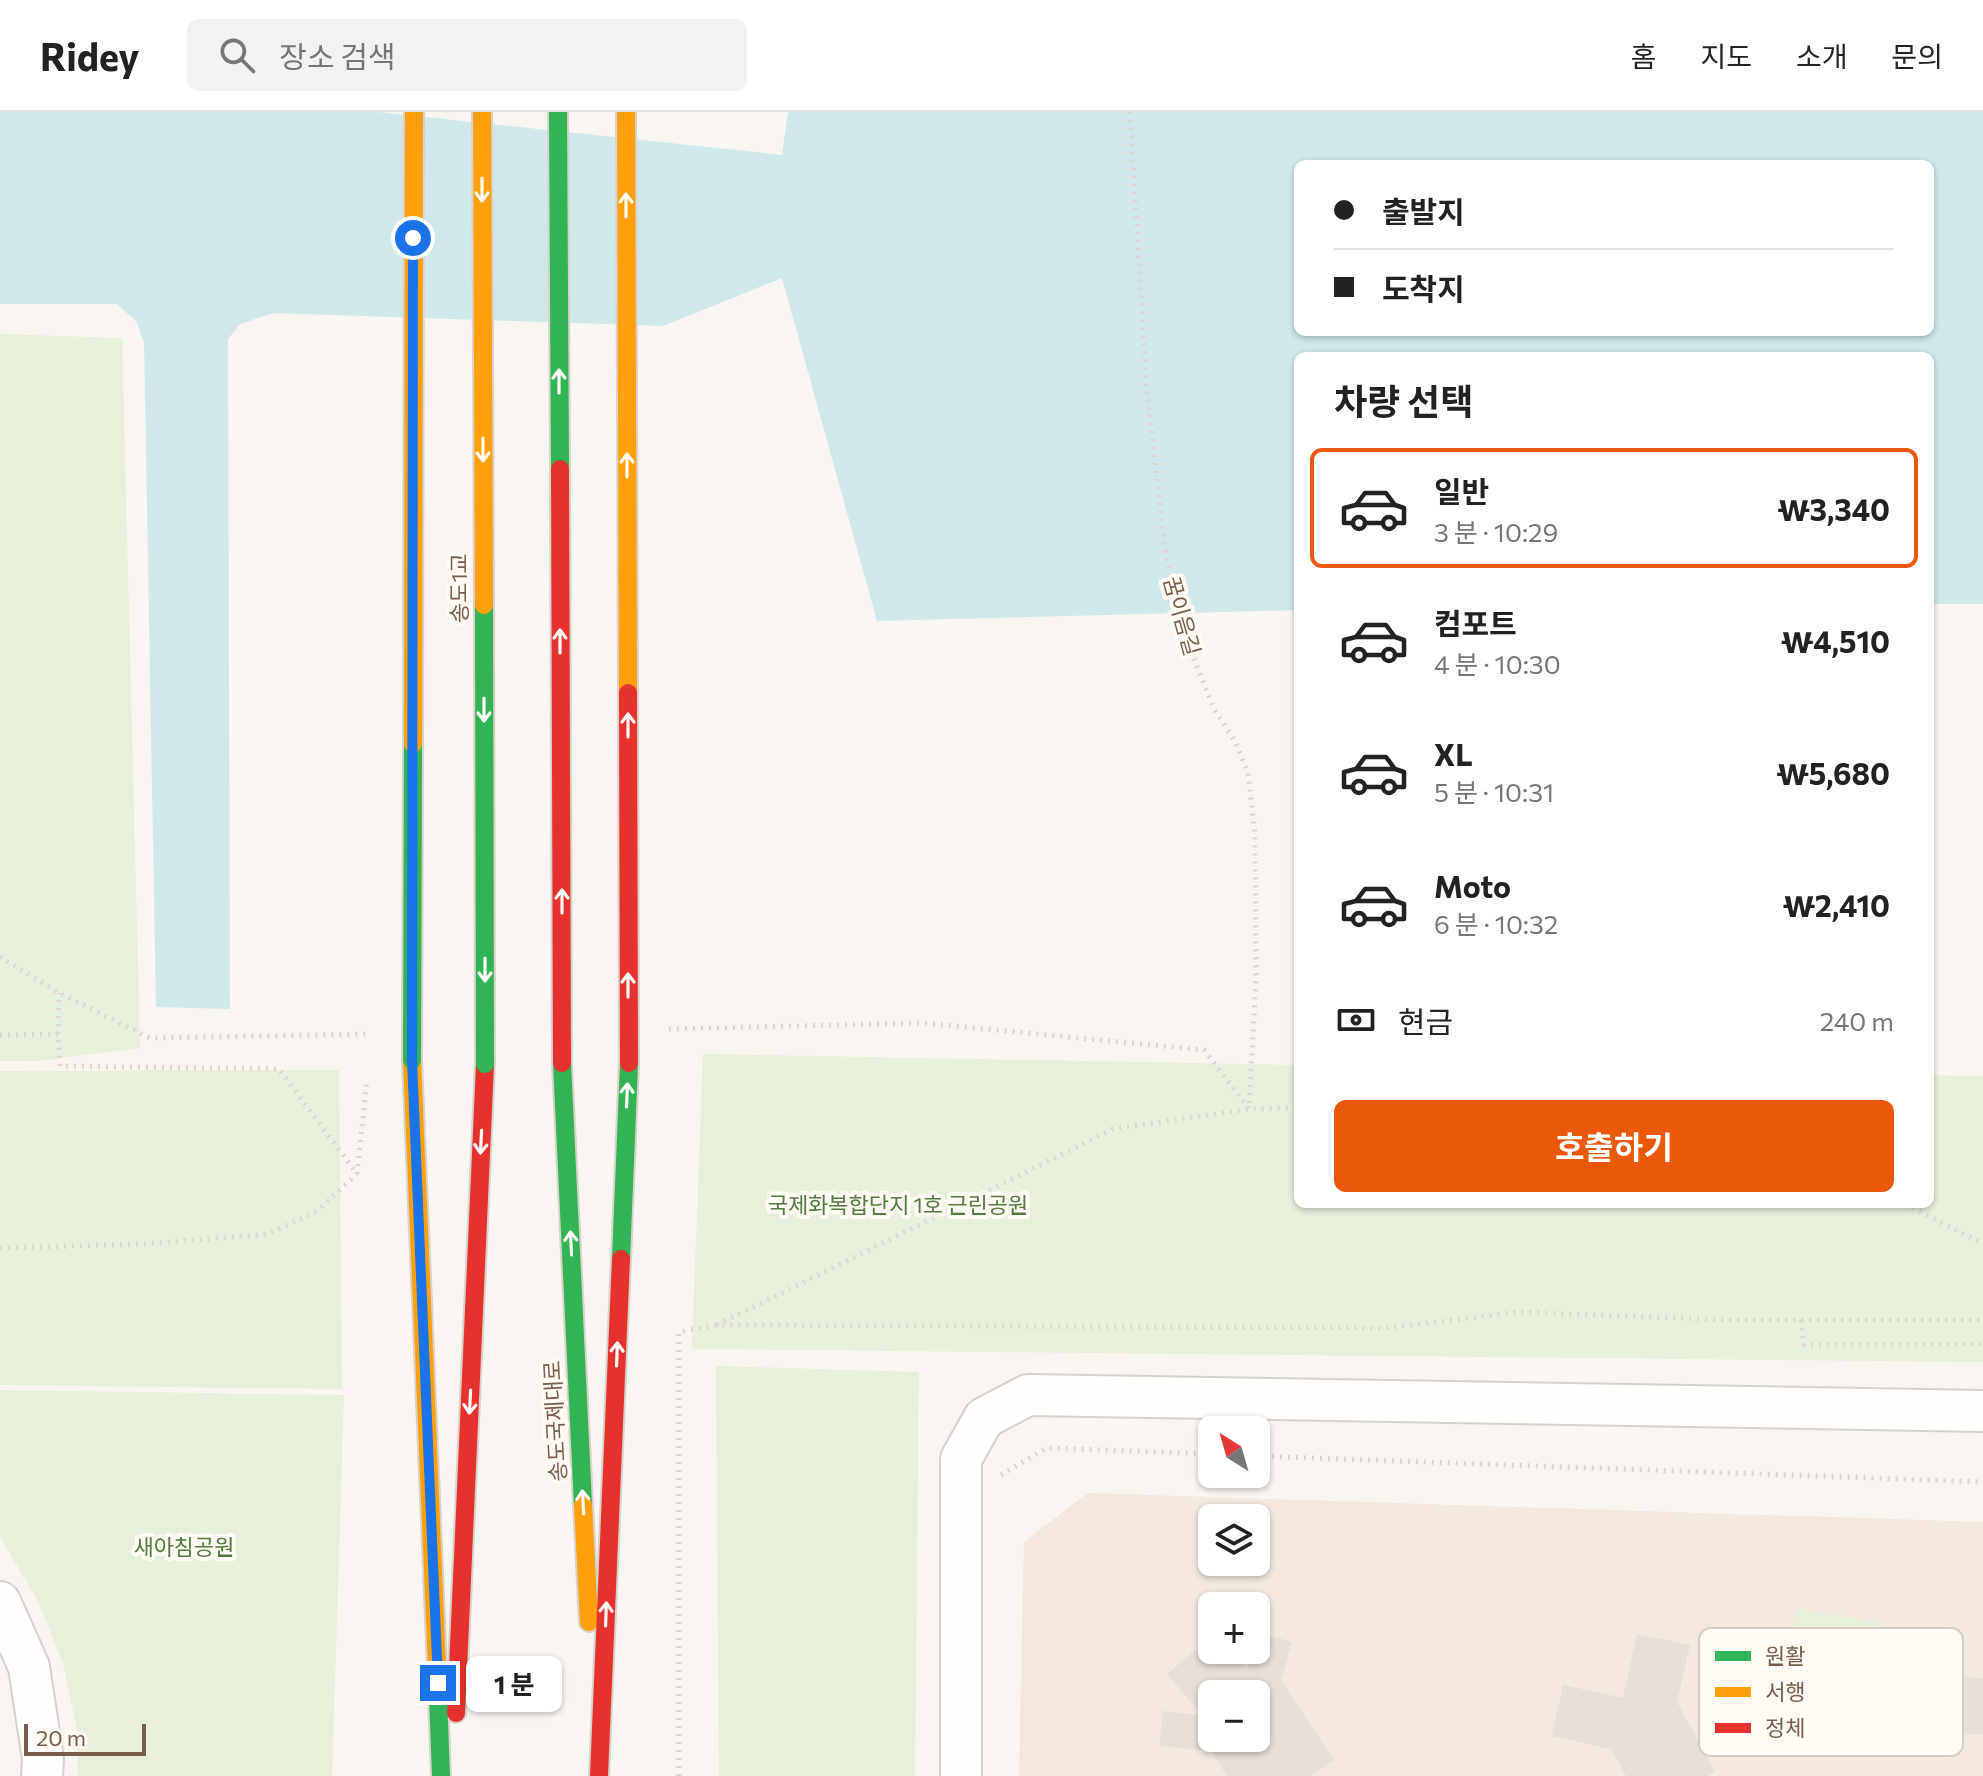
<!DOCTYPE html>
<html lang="ko">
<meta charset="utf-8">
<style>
body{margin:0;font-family:Commissioner,"Noto Sans KR",sans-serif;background:#f2f2f2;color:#222;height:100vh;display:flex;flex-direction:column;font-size:30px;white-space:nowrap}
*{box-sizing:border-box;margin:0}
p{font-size:26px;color:#767676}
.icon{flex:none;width:44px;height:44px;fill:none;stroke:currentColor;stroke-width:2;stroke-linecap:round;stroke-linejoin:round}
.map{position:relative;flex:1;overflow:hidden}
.drawer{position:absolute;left:1294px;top:240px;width:640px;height:856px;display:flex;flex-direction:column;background:#fff;border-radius:12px;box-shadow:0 2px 6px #0004}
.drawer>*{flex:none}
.hud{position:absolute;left:1294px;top:48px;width:640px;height:176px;border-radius:12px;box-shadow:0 2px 6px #0004;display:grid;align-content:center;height:176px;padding:0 40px;background:#fff}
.needle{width:52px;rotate:323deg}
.buttons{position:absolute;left:1198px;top:1304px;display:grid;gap:16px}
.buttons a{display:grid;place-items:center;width:72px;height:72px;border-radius:12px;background:#fff;box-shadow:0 2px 6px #0004;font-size:40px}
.scale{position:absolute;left:24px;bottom:20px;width:122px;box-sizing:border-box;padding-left:8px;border:4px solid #7a5c4d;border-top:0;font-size:22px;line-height:28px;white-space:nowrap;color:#7a5c4d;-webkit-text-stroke:6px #fffaf3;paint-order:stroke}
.end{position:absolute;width:36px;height:36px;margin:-18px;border:10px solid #1a73e8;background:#fff;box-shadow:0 0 0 4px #fff}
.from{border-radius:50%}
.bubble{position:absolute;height:56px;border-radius:12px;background:#fff;box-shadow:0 2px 6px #0004;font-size:26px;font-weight:700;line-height:56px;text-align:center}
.hud b{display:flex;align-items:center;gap:28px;height:76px;font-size:30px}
.hud b+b{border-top:2px solid #e0e0e0}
.hud i{width:20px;height:20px;background:#222}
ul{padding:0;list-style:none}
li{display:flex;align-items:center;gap:24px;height:120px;margin:0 16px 12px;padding:0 24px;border:4px solid transparent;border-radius:12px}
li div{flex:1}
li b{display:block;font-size:30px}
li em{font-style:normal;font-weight:700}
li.active{border-color:#ea580c}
li>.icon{width:72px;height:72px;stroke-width:1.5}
h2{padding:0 40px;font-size:36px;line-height:96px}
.pay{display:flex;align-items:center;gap:20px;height:88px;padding:0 40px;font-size:30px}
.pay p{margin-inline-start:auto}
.cta{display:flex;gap:16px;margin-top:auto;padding:16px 40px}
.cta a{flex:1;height:92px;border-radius:12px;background:#ea580c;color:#fff;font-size:32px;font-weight:700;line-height:92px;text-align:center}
header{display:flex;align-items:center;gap:48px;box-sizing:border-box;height:112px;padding:0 40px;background:#fff;border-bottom:2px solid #e0e0e0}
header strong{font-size:38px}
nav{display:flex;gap:44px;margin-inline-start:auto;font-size:28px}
.search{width:560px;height:72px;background:#f2f2f2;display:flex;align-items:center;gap:20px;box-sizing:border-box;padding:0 28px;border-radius:12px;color:#767676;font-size:30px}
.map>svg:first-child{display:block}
.residential{fill:#f2e8de;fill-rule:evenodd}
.green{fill:#e7f0db}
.water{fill:#d0e8ea;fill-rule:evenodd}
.building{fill:#e6ded7;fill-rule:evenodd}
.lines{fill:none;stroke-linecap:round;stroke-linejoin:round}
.street-casing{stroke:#d7d1cb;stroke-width:44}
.fast-casing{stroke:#d9d2cb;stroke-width:22}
.slow-casing{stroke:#d9d2cb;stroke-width:22}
.jam-casing{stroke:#d9d2cb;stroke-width:22}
.path{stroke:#dcd5d0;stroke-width:5;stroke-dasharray:2 6;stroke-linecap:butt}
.street{stroke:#fefefd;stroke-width:40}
.fast{stroke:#30b455;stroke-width:18}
.slow{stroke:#ff9f0a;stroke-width:18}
.jam{stroke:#e5322d;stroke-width:18}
.fast-bridge-casing{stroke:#d9d2cb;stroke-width:22;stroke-linecap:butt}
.slow-bridge-casing{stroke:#d9d2cb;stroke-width:22;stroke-linecap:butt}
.jam-bridge-casing{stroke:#d9d2cb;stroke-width:22;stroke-linecap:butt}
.fast-bridge{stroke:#30b455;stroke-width:18}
.slow-bridge{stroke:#ff9f0a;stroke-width:18}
.jam-bridge{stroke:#e5322d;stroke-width:18}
.oneway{stroke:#fffaf3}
.route{stroke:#1a73e8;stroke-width:10}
.labels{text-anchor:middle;stroke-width:8;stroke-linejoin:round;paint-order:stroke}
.street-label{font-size:22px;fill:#7a5c4d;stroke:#fffaf3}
.park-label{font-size:22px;fill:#537a41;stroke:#fffaf3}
.key{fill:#fffaf3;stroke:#d7cbc1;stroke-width:2}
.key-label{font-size:22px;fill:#7a5c4d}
</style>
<header>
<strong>Ridey</strong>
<div class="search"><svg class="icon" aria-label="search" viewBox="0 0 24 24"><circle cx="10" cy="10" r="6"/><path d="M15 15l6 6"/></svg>장소 검색</div>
<nav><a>홈</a><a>지도</a><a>소개</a><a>문의</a></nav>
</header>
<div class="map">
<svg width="1983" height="1664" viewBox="0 0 1983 1664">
<rect width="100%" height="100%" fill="#f9f5f0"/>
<path class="residential" d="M1088,1381L1983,1410V1664H1019L1024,1430ZM1212,1406H1256V1450H1212ZM1212,1494H1256V1538H1212ZM1212,1582H1256V1626H1212Z"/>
<path class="green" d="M0,222L122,226L140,936L39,949H0Z
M703,942L1298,953V1092H1930V963L1983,964V1250L692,1237Z
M339,958L342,1277L0,1273V959Z
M716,1254L919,1260L915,1664H719Z
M0,1278L344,1283L332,1664H78L77,1618L63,1551L38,1489L0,1425Z
M1797,1496L1879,1510L1876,1558L1787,1549Z"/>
<path class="water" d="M0,0H378L782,43L788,0H1983V492H1930V244H1298V498L877,509L782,166L663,214L273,201L240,212L228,227L230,897L156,895L144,230L136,209L117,192H0ZM1298,52H1930V220H1298Z"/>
<path class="building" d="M1258,1520L1292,1530L1281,1568L1334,1648L1311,1664H1227L1211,1639L1159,1634L1163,1599L1202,1603L1167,1562L1212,1524V1538H1231L1247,1558L1253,1538H1256ZM1212,1582H1256V1626H1212Z
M1637,1522L1690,1533L1677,1590L1715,1660L1707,1664H1626L1611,1637L1552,1624L1563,1573L1623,1586Z
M1937,1560L1983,1567V1622L1934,1624Z"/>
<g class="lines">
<g class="street-casing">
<path id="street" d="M0,1490L29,1555L43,1647L42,1664
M961,1664V1347L984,1306L1028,1283L1983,1299"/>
</g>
<g class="fast-casing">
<path id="fast" d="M562,951L583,1393
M621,1147L629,951
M437,1556L441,1664"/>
</g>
<g class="slow-casing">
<path id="slow" d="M412,948L437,1556
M583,1393L589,1510"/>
</g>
<g class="jam-casing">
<path id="jam" d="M456,1601L485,952
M599,1664L621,1147"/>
</g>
<path class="path" d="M1130,0L1147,280L1166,445L1186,527L1214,597L1235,629L1248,661L1255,721L1256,866L1249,996
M0,845L59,881L150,926L371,922
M669,917L923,911L1204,938L1249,997
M58,922L59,881
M0,923L58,922L60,954L279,957L357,1062L367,968
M1905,1092L1983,1132
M0,1136L144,1132L268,1122L317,1099L357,1062
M1801,1208L1804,1233L1983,1232
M717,1213L1113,1017L1249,997L1298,996
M1256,1344L1983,1370
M1001,1363L1047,1336L1212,1342
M679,1664V1220L717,1213L1387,1216L1518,1200L1728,1208H1983"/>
<use href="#street" class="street"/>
<use href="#fast" class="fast"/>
<use href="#slow" class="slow"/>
<use href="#jam" class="jam"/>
<g class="fast-bridge-casing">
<path id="fast-bridge" d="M558,0L560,357
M484,493L485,952
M412,948L413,632"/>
</g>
<g class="slow-bridge-casing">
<path id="slow-bridge" d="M482,0L484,493
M626,0L628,581
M413,632L414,0"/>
</g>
<g class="jam-bridge-casing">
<path id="jam-bridge" d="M560,357L562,951
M628,581L629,951"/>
</g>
<use href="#fast-bridge" class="fast-bridge"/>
<use href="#slow-bridge" class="slow-bridge"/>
<use href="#jam-bridge" class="jam-bridge"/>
</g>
<defs><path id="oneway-shaft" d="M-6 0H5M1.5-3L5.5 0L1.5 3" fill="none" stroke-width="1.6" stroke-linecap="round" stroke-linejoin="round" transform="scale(2)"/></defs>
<g class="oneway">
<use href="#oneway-shaft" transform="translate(482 78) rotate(90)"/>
<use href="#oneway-shaft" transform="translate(626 93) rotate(-90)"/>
<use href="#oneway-shaft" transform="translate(559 269) rotate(-90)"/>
<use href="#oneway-shaft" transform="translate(483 338) rotate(90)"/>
<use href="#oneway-shaft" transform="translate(627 353) rotate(-90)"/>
<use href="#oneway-shaft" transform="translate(560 529) rotate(-90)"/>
<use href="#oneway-shaft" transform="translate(484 598) rotate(90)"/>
<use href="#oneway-shaft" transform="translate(628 613) rotate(-90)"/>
<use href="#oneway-shaft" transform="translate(562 789) rotate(-90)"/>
<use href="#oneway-shaft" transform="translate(485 858) rotate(90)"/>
<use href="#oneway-shaft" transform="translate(628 873) rotate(-90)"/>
<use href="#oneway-shaft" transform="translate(627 983) rotate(-88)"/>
<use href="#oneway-shaft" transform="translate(481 1030) rotate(93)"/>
<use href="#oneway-shaft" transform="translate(571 1131) rotate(-93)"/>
<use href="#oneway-shaft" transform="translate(617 1242) rotate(-88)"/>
<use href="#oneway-shaft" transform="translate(470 1290) rotate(93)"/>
<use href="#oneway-shaft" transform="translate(583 1390) rotate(-93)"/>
<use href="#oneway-shaft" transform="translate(606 1502) rotate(-88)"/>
</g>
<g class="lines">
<path class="route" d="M413,126L412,948L438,1571"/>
</g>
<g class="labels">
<g class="street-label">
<text transform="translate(459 476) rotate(-90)" y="8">송도1교</text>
<text transform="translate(1182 504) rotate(74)" y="8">꿈이음길</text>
<text transform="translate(555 1309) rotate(-93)" y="8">송도국제대로</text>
</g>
<g class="park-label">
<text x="898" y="1101">국제화복합단지 1호 근린공원</text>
<text x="184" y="1443">새아침공원</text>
</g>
</g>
<rect x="1699" y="1516" width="264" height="128" rx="12" class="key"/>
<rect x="1715" y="1539" width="36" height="10" fill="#30b455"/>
<rect x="1715" y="1575" width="36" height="10" fill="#ff9f0a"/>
<rect x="1715" y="1611" width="36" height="10" fill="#e5322d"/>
<g class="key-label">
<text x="1765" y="1552">원활</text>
<text x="1765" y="1588">서행</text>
<text x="1765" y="1624">정체</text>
</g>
</svg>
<div class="buttons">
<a><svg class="needle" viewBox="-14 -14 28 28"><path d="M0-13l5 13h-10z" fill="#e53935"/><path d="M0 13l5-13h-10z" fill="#767676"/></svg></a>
<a><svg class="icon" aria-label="layers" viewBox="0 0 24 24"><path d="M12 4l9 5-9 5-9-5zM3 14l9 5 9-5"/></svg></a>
<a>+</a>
<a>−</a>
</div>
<div class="scale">20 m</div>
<i class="end from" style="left:413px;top:126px"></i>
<i class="end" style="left:438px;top:1571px"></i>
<div class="bubble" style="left:466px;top:1544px;width:96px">1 분</div>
<div class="hud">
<b><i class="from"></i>출발지</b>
<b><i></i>도착지</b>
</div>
<section class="drawer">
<h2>차량 선택</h2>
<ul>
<li class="active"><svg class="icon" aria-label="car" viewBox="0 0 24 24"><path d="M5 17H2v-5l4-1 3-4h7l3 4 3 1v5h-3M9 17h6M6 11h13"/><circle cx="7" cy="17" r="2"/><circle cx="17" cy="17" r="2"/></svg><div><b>일반</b><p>3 분 · 10:29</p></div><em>₩3,340</em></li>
<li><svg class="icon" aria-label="car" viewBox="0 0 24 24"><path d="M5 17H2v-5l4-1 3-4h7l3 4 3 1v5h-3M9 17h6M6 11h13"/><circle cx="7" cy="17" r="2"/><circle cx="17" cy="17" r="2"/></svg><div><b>컴포트</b><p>4 분 · 10:30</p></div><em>₩4,510</em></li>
<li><svg class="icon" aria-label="car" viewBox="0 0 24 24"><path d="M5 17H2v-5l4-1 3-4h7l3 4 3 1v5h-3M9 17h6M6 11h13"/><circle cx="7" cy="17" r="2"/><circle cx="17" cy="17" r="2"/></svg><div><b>XL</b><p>5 분 · 10:31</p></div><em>₩5,680</em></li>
<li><svg class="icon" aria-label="car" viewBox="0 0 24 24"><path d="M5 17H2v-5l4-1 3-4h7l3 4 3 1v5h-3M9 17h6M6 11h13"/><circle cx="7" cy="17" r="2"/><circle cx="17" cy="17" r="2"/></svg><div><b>Moto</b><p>6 분 · 10:32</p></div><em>₩2,410</em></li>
</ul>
<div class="pay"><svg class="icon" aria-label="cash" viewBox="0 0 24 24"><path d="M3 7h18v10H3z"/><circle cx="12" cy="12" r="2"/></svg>현금<p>240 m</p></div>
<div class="cta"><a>호출하기</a></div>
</section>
</div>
